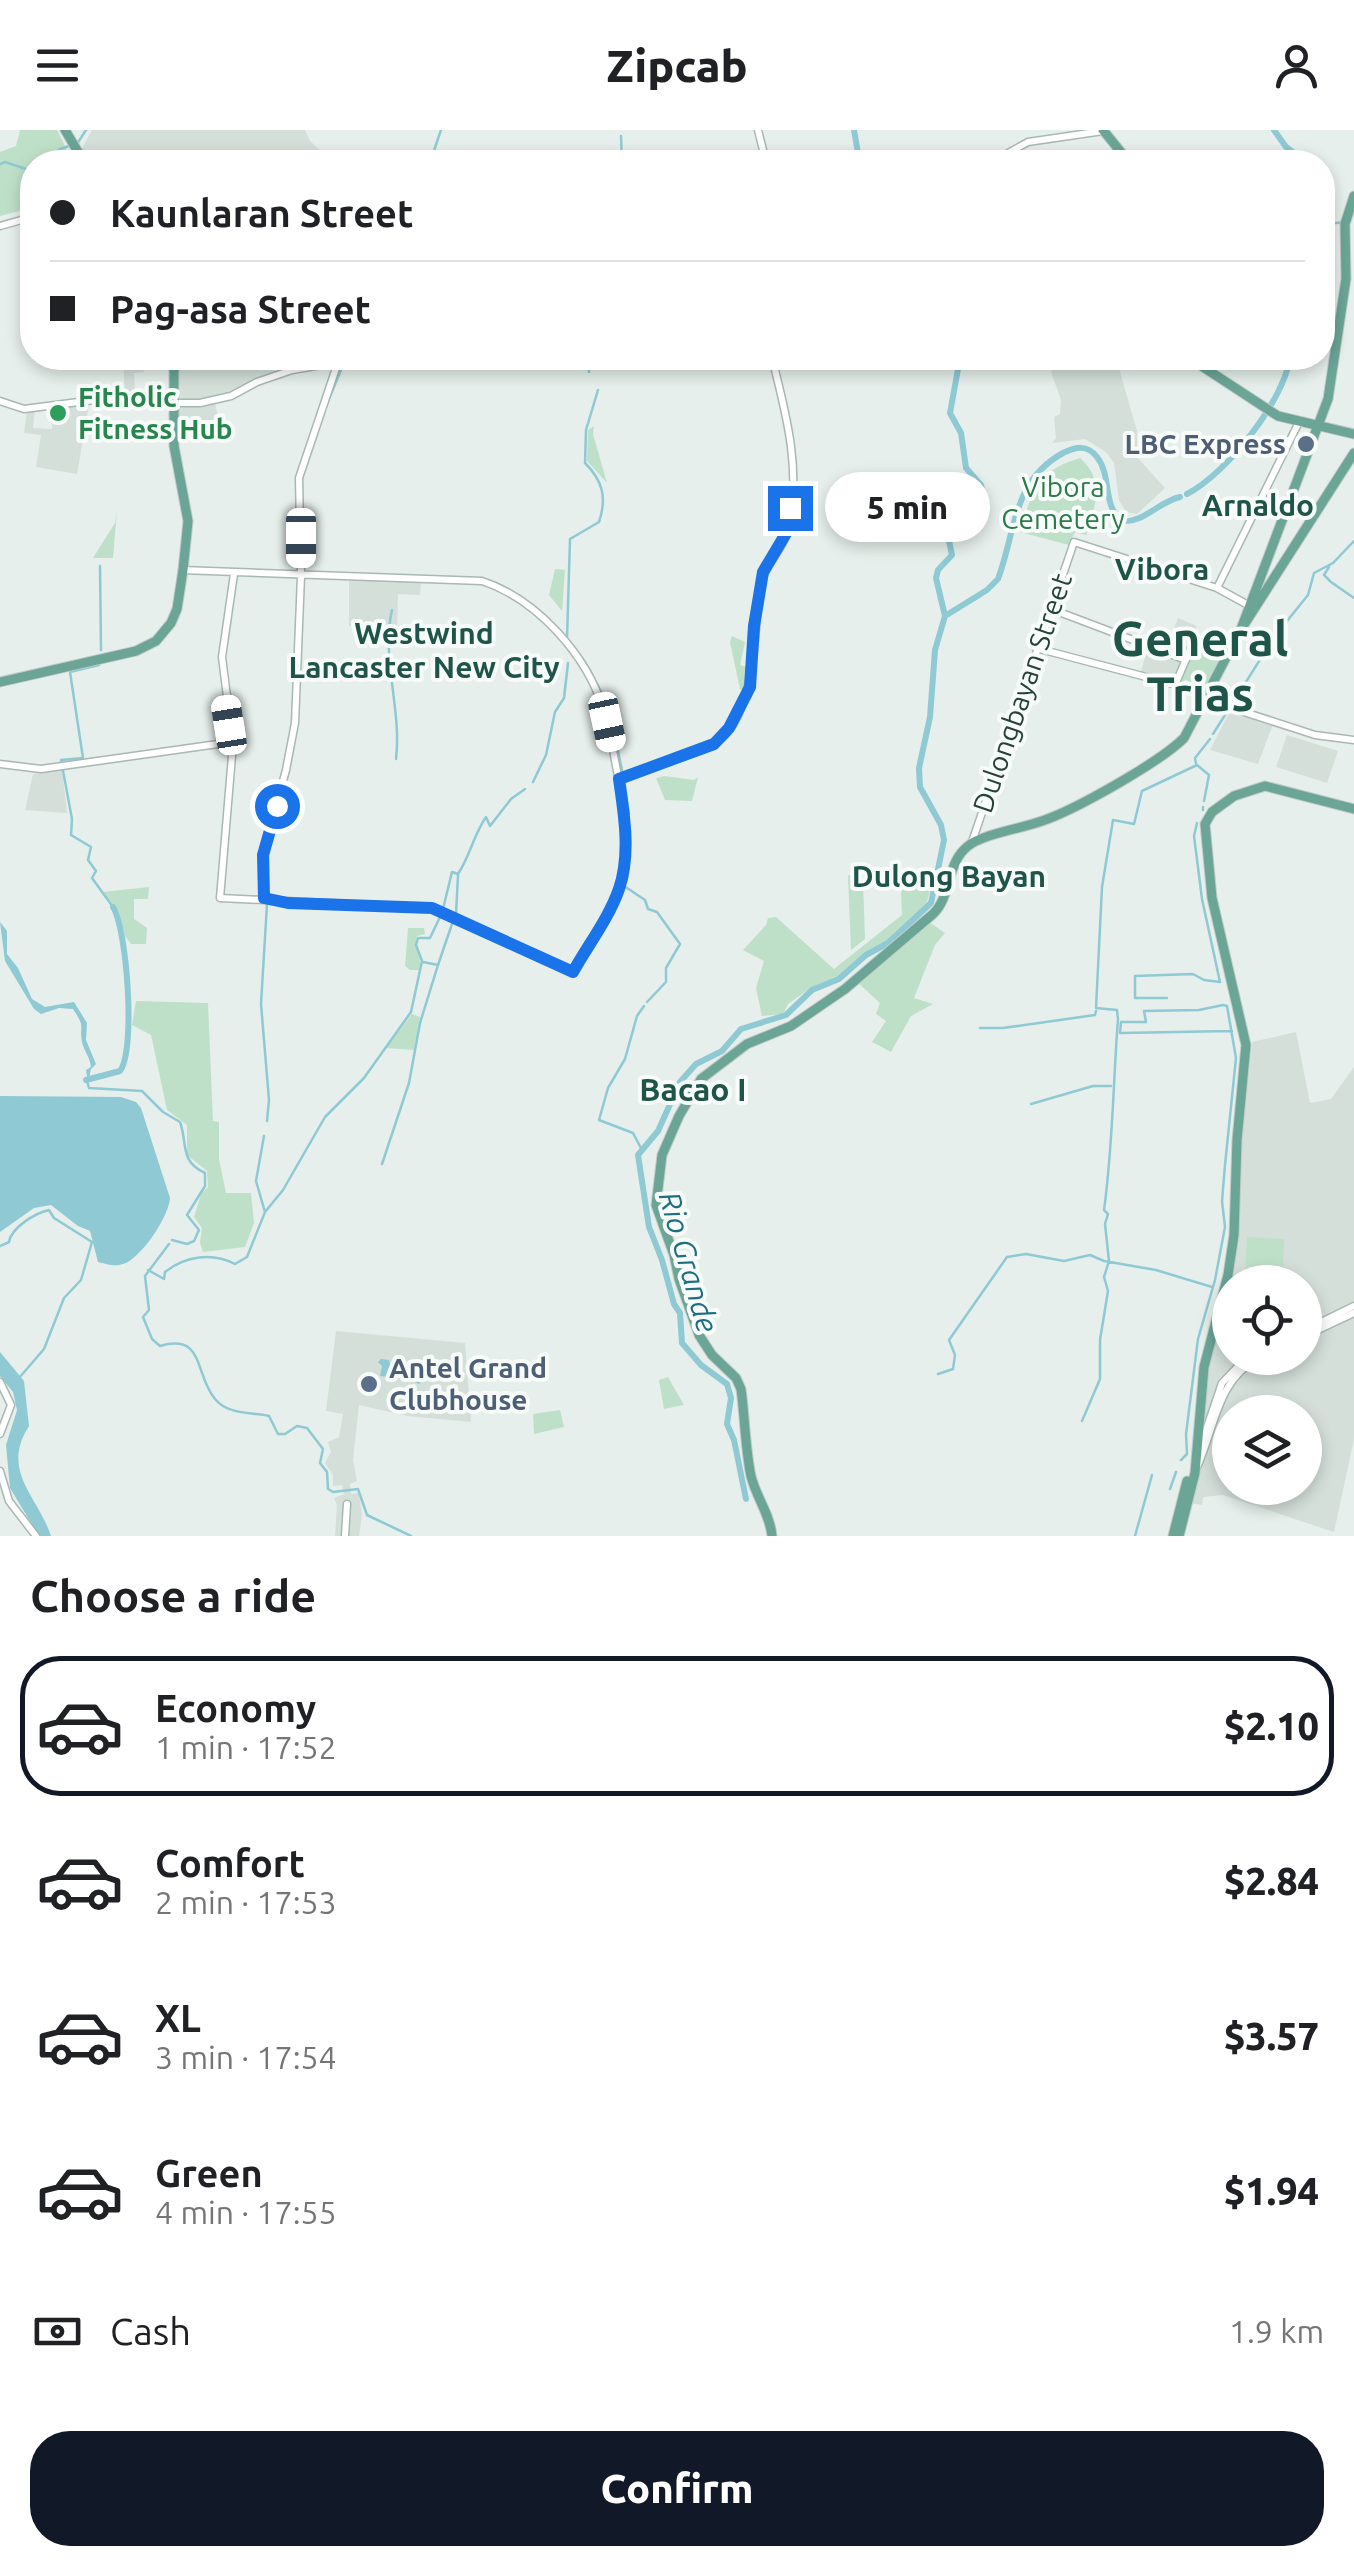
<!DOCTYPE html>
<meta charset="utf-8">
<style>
body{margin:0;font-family:Ubuntu,sans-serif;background:#f2f2f2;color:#202124;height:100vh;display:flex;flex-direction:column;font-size:38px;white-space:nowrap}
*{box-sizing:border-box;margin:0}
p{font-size:32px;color:#757577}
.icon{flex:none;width:55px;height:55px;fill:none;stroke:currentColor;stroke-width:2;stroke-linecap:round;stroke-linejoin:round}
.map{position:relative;height:1406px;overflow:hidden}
.details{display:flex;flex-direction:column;background:#fff;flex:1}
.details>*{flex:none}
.hud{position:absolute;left:20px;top:20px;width:1315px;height:220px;border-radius:40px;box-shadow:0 5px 15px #0003;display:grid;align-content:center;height:220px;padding:0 30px;background:#fff}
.buttons{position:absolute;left:1212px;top:1135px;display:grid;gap:20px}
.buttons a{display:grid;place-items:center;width:110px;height:110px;border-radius:50%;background:#fff;box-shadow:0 5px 15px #0003;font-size:50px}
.end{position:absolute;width:45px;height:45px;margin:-22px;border:12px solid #1a73e8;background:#fff;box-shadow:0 0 0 5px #fff}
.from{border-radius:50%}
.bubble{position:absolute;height:70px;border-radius:35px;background:#fff;box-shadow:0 5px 15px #0003;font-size:32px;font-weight:800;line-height:70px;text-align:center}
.car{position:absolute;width:30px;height:60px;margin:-30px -15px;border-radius:12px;box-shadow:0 0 8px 2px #0007;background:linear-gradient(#fff 24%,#345 0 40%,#fff 0 76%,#345 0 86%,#fff 0)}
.hud b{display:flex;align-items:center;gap:35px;height:95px;font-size:38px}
.hud b+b{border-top:2px solid #e0e0e0}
.hud i{width:25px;height:25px;background:#202124}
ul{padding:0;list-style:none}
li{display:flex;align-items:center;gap:30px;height:140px;margin:0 20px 15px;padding:0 10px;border:5px solid transparent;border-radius:40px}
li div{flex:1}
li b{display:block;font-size:38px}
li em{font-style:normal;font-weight:800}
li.active{border-color:#111827}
li>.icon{width:90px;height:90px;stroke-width:1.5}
h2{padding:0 30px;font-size:45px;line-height:120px}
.pay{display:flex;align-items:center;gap:25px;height:110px;padding:0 30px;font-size:38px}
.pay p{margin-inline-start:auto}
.cta{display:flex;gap:20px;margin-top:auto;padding:20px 30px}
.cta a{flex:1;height:115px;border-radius:40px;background:#111827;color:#fff;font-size:40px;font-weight:800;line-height:115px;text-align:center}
header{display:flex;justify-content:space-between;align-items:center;height:130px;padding:0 30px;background:#fff;font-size:45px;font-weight:800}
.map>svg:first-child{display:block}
.built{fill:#d4dfda;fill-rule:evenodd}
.green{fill:#bfe0c8}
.water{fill:#8ec9d4}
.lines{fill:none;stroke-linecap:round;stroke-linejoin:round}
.stream{stroke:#8ec9d4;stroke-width:2.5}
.river{stroke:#8ec9d4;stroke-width:6}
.minor-casing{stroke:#a8b8b2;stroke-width:9}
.major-casing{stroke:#c2cac8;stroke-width:11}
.minor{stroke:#fff;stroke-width:6}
.major{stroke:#6aa596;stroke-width:9}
.route{stroke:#1a73e8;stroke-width:12}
.leisure-dot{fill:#2e9e5b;stroke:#f7fbf9;stroke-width:4}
.service-dot{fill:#5c6f8a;stroke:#f7fbf9;stroke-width:4}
.labels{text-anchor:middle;stroke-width:8;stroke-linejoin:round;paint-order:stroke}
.leisure-label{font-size:28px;font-weight:bold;fill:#27864d;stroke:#f7fbf9;text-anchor:start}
.service-label{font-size:28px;font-weight:bold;fill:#4e5e75;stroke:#f7fbf9;text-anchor:end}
.park-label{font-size:28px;fill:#2d7a4b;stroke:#f7fbf9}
.street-label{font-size:28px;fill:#24423a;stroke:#f7fbf9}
.neighbourhood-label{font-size:30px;font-weight:bold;fill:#1f5548;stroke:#f7fbf9}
.water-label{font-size:30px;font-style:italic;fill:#1c6f80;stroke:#f7fbf9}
.quarter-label{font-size:32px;font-weight:bold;fill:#1f5548;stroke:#f7fbf9}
.town-label{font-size:48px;font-weight:bold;fill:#1f5548;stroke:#f7fbf9}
</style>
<header><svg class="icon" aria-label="menu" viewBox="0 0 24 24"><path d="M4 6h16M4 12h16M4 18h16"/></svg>Zipcab<svg class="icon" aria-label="person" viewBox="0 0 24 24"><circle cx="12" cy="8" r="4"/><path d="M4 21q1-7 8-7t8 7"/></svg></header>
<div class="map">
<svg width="1354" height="1406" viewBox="0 0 1354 1406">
<rect width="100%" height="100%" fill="#e6efeb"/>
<path class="built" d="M92,0H305L310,11L333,32H90L82,18Z
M123,228H145L144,242L134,243L135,262L125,264Z
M179,228H274L275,243L232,263L180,272Z
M1058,228H1116L1137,301V327L1165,358L1137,384L1126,382L1119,370L1114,333L1106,322L1085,309L1052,313L1056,308L1054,287L1060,284L1061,270L1051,242Z
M215,272L219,293L178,301L179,276Z
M89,274L77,344L36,337L41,305L24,303L27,281L35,279L33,298L52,299L53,278Z
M349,448L421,452L420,465L398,464L397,498L349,496Z
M1178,488L1197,496L1185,527L1166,520Z
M1148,517L1176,527L1180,533L1175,550L1169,553L1140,545Z
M1231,579L1273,594L1258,634L1210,620Z
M1287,605L1338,621L1327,653L1276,637Z
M62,639L67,683L25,680L33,644Z
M1296,902L1310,973L1331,969L1354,937V1309L1334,1402L1223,1365L1203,1367L1202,1375L1190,1373L1203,1330L1207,1237L1226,1165L1252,912ZM1230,1152H1305V1228H1230ZM1230,1282H1305V1358H1230Z
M336,1201L465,1213L471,1292L407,1286L359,1275L353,1330L357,1351L350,1354L351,1364L359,1363L362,1385L359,1406H335L337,1375L334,1368L344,1364L342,1355L333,1356V1345L325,1333L331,1322L328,1312L339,1307L343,1284L326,1281Z"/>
<path class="green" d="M20,0H57L73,32H32V78L0,86V22L16,16Z
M594,296L593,304L607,353L587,331L588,300Z
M1080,328C1106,351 1095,376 1086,405L1075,402L1069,415L1020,402C1033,361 1034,342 1080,328Z
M117,380L113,428H93L115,393Z
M555,439L565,440L562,481L549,465Z
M732,506L745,512L740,535L750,538L745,562L740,559L730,512Z
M1191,517H1199V521L1222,528L1204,559L1186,550L1182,552L1179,547Z
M665,646L694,650L698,647L692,671L665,670L656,648Z
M848,745L863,750L865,809L851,820Z
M927,752L932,754L926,775L887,811L864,824L833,851L809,859L788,874L783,884L762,886L756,858L764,831L743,820L766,795L768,788L776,787L834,839L902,785L901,763L905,753L924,760Z
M149,757L148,769H134V789L147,798L146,814H131L125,806L119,782L103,762Z
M929,792L945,803L935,815L914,868L933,874L911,886L891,922L872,912L886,891L876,884L880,873L857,852Z
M408,798H424L425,804L417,806C414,819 423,828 419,840H410L405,836Z
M136,871L208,873L213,991L219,992V1029L226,1063H251L254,1093L245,1117L203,1122L200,1113L202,1098L194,1087L201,1064L208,1057L207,1041L187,1025V995L167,980L151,905L132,895Z
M412,884L420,887L414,920L386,918Z
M1247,1107L1284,1109L1283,1143L1245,1141Z
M668,1247L684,1275L664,1279L659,1250Z
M560,1280L564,1297L534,1304L533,1284Z"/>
<path class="water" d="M0,792L7,801V824L18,838L32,869L45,877L74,872L87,893L86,910L96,934L91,939L88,953L86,940L91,937C90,927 84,921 82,912C79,894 86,898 73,879L59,878L41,884L34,879L5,831Z
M0,966L121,967L136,972L141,978L170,1068C169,1086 141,1129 123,1134C114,1137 107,1134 98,1132L90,1101L78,1096L51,1075L34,1078L0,1102Z
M0,1222L24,1251L29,1296C0,1341 38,1366 51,1406H39L10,1358L6,1315L17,1280L13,1262L0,1246Z
M381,1229L389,1230L393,1244L395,1238L411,1237L418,1241L421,1237L427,1240V1246L419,1254L409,1249L408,1242L407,1249L380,1246L382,1236L378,1232Z"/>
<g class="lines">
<path class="stream" d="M621,6L622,32
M77,14L86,0
M47,32L60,19L69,16
M430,32L441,0
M0,34L5,32L32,41
M1323,95L1343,92
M589,242V228
M326,276L346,228
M302,360L304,432
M100,436L101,520
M1329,437L1324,445L1330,451
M1331,452L1354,468
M392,480C381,527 402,581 396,629
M567,509L570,409L599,392C607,368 603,351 585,333L586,300L598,260
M572,515C605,553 613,597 623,645
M99,535L70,542L83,628L61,630L72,689L71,705L91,717L88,730L96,741L92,748L113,777
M1213,604L1275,506L1308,465L1314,443L1333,433L1354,411
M1196,633L1195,628L1210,609
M533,652L546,625L555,582L564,568L568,533
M624,654L629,684
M1203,680V677
M270,710L285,655
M627,749L630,716
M624,756L645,770L648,779L657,782L680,814L666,838V852L647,872
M268,765V717
M443,779L452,742L458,744C470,726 474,704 486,687L490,696L511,669L525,659
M456,784L458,745
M423,832L438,835L452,794
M1167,868H1135V846L1193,844L1204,850L1220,852L1202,769L1194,706L1197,693
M980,898H1003L1095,885L1096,881
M1120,903L1121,892H1146L1144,881L1199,880L1223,875L1227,876L1236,928L1225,1035L1222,1071L1225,1097L1215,1150L1198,1209L1186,1304L1187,1324L1181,1330
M1120,903L1232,901
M87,951L89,958L142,961L163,982L180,992C188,1014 179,1031 205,1043V1056L187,1085L199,1100L194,1111L187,1114L172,1110
M1031,974L1093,956H1111
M267,991L269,970L261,874L267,774
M642,1020L633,1003L599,990L608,958L625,929L637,886L644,876
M382,1034L409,953L420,893L438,835
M265,1082L283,1060L325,987L364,948L411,882L422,831L416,815L418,808H430L440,787
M169,1114L145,1146L149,1180L143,1187L152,1209L160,1216C205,1203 194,1244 215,1269C228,1285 251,1282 269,1286L278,1304H285L297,1296L307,1298L323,1319L320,1333L327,1342L328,1359L333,1362L358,1359L367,1385L411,1406
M0,1116L9,1112C11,1098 35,1083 49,1080L54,1088L92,1112L81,1150L64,1168L44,1219L19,1248
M148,1140L164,1149L165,1142C185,1126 212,1122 235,1134L247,1127L265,1082L256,1051L264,1006
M938,1244L953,1239L955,1225L949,1210L1007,1127L1026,1124L1064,1131L1090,1125L1104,1131L1156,1140L1212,1157
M1082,1291L1100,1249V1210L1108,1161L1104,1147L1109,1131L1105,1094L1108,1084L1104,1080C1113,1016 1113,953 1118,889L1117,880L1096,878L1102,757L1113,690L1134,694L1142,661L1197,635L1209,645L1204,671
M1170,1359L1176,1342
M1135,1406L1152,1345"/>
<path class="river" d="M854,0L858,23L876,32
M1274,0L1286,17L1306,32
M1322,45L1326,53L1322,105
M1187,364C1227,343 1283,272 1290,228
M945,486L936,448L938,440L952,425L946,397L951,379L957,373L983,364L981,355L966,338L961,303L950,283L960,228
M86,950L120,941C136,920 127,799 113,777
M746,1369L734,1310L727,1294L731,1268L727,1254L701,1235L682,1213L680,1183L674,1174L662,1130L649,1097L638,1025L658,1001L680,952L696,934L722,921L741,899L786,885L812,860L839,849L866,825L888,813L931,773L944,710L941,695L920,657L919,638L930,587L935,520L945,486L987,460L998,449C1016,401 1012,351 1063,323C1076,317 1087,314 1097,327C1112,346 1102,373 1121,391C1143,394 1158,372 1180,367"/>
<g class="minor-casing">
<path id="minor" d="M758,0L766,32
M992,32L1028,12L1103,1
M0,96L32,87
M0,271L24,279L141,264L174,273H200L231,266L257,252L292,240L333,233L341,228
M182,440L482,451C537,469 587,525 604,581C610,600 613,621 617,641C624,675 629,712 622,747C615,780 590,812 573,841L432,778L220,768L233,614L222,527L234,444
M1217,458L1299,292
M1051,479L1186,530
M1036,518L1207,563L1241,581L1315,605L1354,610
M1175,555L1192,515L1225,528
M0,634L41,639L232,612
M619,649C649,636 685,629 714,614C757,589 754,498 760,455C765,435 783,420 788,400C802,342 786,283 772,228
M972,712L1074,412L1217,458L1248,475
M263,768V725L286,640L295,593L301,446L299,348L336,238L335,232
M1305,1200L1354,1176
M1305,1206L1354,1183
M0,1252L11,1275L0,1304
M1200,1318L1222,1253L1246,1228
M1197,1337C1215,1298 1217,1249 1259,1228
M0,1341L9,1371L36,1406
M345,1406L347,1374"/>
</g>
<g class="major-casing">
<path id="major" d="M65,0L84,32
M1103,0L1129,32
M1194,228L1200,235L1278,286L1354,304
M1241,499L1328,269L1346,149L1345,94L1354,66
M0,552L136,521L156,511L171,493L177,479L183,440L188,391L174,316V228
M772,1406C770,1384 756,1367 751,1346C745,1317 745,1288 741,1259L736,1248L712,1225L699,1205L679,1149L674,1125L656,1075L662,1025L679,986L701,949L747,914L791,896L845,859L933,784C952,766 946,733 968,716C983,704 1023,698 1042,691C1075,680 1160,632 1184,608L1240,501L1354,323
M1173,1406L1187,1351
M1179,1406L1195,1343L1204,1237L1228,1145L1234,1105L1237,1010L1246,915L1212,768L1205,694L1212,682L1234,666L1265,656L1354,679"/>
</g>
<use href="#minor" class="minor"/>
<use href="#major" class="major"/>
</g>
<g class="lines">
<path class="route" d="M277,676L263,725L264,768L288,773L432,778L573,842C588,815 609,788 619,759C631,724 624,684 619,649L714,614L729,598L750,557L754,496L763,442L788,400L790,378"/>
</g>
<circle class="leisure-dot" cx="58" cy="283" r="10"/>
<g class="service-dot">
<circle cx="1306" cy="314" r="10"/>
<circle cx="369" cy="1254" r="10"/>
</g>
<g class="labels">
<g class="leisure-label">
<text x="78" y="277">Fitholic<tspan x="78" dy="32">Fitness Hub</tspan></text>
</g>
<g class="service-label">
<text x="1286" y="324">LBC Express</text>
<text x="389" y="1248" text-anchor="start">Antel Grand<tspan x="389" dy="32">Clubhouse</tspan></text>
</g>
<g class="park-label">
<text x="1063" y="367">Vibora<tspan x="1063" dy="32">Cemetery</tspan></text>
</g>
<g class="street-label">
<text transform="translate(1022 563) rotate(-71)" y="10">Dulongbayan Street</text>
</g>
<g class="neighbourhood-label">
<text x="1258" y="386">Arnaldo</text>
<text x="1162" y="450">Vibora</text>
<text x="424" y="514">Westwind<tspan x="424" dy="34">Lancaster New City</tspan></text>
<text x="949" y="757">Dulong Bayan</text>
</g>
<g class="water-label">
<text transform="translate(688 1132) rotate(74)" y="10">Rio Grande</text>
</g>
<g class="quarter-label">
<text x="693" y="971">Bacao I</text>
</g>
<g class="town-label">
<text x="1200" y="526">General<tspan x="1200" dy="55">Trias</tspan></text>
</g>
</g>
</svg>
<div class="buttons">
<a><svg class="icon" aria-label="locate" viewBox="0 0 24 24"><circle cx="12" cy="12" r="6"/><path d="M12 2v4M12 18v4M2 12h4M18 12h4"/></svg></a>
<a><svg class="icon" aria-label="layers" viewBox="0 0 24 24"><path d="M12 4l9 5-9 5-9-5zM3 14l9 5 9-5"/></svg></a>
</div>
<i class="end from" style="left:277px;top:676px"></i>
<i class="end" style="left:790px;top:378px"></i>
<div class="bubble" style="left:825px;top:342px;width:165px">5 min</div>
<i class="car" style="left:301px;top:408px;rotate:180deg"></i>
<i class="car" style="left:607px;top:592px;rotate:168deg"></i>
<i class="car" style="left:229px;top:595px;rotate:351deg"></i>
<div class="hud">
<b><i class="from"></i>Kaunlaran Street</b>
<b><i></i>Pag-asa Street</b>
</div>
</div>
<section class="details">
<h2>Choose a ride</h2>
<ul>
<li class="active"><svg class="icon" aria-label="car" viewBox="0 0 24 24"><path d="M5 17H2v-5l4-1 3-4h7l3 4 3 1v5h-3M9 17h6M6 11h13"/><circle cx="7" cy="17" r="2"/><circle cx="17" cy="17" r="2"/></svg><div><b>Economy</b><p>1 min · 17:52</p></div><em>$2.10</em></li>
<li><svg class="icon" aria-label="car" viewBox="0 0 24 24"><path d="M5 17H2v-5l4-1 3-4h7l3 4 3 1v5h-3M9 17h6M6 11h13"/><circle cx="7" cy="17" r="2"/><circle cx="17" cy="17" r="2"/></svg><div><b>Comfort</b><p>2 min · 17:53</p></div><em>$2.84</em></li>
<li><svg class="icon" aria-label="car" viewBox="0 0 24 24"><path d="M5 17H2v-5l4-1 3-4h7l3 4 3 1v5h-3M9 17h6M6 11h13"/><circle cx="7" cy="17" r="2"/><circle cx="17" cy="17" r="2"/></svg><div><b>XL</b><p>3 min · 17:54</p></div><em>$3.57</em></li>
<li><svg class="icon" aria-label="car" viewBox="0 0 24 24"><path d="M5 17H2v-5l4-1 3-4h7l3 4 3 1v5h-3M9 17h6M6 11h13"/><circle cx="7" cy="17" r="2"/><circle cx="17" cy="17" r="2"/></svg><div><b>Green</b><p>4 min · 17:55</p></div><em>$1.94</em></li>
</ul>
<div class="pay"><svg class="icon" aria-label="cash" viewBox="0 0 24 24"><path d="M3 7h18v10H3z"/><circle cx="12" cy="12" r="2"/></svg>Cash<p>1.9 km</p></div>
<div class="cta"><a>Confirm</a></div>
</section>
